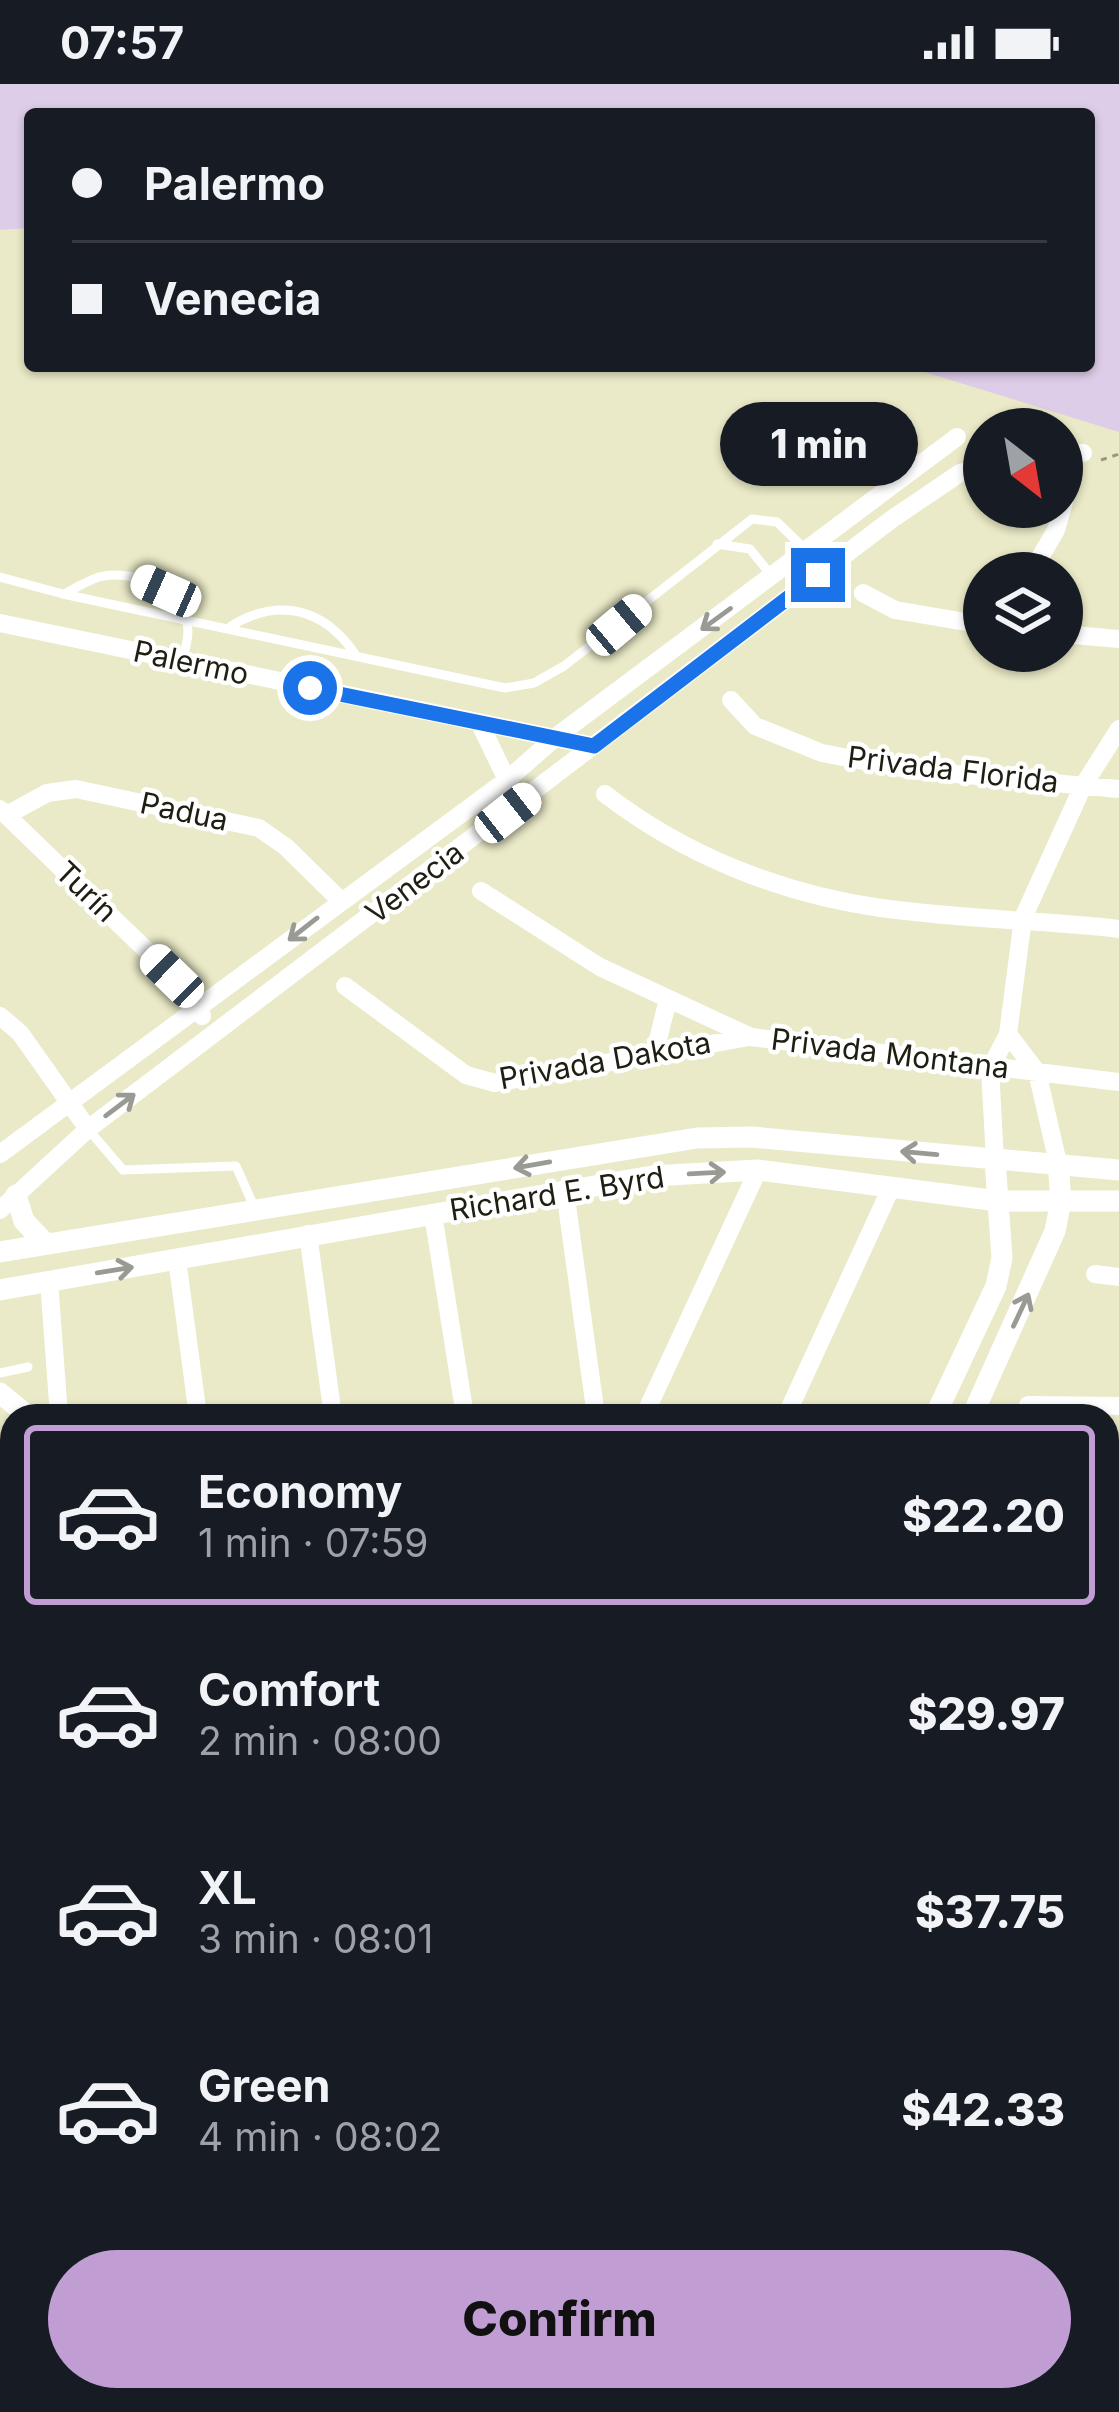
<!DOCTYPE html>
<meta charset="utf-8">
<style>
body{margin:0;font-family:Inter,sans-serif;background:#242831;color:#f1f3f6;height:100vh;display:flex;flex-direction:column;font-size:45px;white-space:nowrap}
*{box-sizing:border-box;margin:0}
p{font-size:39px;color:#9ea1a6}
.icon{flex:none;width:66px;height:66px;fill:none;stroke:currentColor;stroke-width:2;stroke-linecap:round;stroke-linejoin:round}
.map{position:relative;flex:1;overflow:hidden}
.side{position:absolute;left:0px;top:1320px;width:1119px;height:1008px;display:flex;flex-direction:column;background:#171b24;border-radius:36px 36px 0 0;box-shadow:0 3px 9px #0004}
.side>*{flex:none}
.hud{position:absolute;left:24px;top:24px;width:1071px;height:264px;border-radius:12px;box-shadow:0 3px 9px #0004;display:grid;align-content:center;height:264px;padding:0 48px;background:#171b24}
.needle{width:78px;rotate:149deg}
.tools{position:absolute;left:963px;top:324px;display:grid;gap:24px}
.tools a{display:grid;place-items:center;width:120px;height:120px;border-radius:50%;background:#171b24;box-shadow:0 3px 9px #0004;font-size:60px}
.end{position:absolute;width:54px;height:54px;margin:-27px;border:15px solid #1a73e8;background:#fff;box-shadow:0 0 0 6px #fff}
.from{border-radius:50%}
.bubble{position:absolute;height:84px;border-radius:42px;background:#171b24;box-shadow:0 3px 9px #0004;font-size:39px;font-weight:800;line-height:84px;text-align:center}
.car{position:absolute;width:36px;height:72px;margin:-36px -18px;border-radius:15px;box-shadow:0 0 9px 3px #0007;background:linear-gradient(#fff 24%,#345 0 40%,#fff 0 76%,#345 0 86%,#fff 0)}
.hud b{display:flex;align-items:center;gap:42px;height:114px;font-size:45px}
.hud b+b{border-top:3px solid #363941}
.hud i{width:30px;height:30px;background:#f1f3f6}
ul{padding:21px 0 0;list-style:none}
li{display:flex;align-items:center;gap:36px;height:180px;margin:0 24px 18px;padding:0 24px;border:6px solid transparent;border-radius:12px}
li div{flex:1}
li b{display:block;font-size:45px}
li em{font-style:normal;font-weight:800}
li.current{border-color:#c09ed3}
li>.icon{width:108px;height:108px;stroke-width:1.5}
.button{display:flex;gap:24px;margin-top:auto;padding:24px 48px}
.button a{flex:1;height:138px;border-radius:72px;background:#c09ed3;color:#111;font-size:48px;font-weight:800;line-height:138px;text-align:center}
.status{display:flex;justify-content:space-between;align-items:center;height:84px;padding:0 60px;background:#171b24;direction:ltr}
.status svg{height:33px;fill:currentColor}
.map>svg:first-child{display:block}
.green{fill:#decde8}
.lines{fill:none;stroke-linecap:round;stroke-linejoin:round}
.path{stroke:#97977e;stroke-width:3;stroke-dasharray:6 6;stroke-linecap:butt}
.service{stroke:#fff;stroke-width:9}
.minor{stroke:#fff;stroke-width:18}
.tertiary{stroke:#fff;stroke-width:21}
.oneway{stroke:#9a9a94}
.route{stroke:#1a73e8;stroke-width:15}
.labels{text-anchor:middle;stroke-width:9;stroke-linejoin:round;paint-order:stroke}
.street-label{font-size:30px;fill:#1f1e12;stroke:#fff}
</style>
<div class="status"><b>07:57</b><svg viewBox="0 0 49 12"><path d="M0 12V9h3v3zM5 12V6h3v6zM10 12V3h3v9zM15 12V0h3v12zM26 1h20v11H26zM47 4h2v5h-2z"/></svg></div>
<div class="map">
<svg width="1119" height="2328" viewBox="0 0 1119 2328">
<rect width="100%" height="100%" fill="#eaeac8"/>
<path class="green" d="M0,0H1119V348L905,282H1089V30H30V144L0,146Z
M150,2316H297L287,2328H143Z"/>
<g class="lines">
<path class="path" d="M1101,376L1119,370"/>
<path class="service" d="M717,460L750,465L771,491
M0,493L63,510L505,604L534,599L564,582L752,435L777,438L807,467
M64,510C75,504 87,497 99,493C132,484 178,505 187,539C190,551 185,565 182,577
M231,542C278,513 324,524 355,570
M88,1045L123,1086L236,1082L256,1127
M0,1289L28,1283"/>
<path class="minor" d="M1062,370L1083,369
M1031,489L1056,446L1064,418
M863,509L895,526L984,541
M0,539L594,662
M1062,550L1119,555
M731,616L755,642L822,669L912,686L1119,705
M480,640L507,696
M605,710C684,771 781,810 881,824C960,835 1040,836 1119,845
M0,725L173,892L202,932
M7,731L47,709L76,705L259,744L286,763L340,816
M481,807L600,883L751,953L1119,998
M345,902L466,991L495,999L749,953
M0,932L20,949L88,1045
M1008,950L1037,988L1058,1079
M655,968L668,915
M0,1070L507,696L557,652L957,353
M995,1076L990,985L1008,950L1023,834L1083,702L1119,645
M565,1107L596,1332
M0,1126L88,1045L892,435L960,389L984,383
M433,1130L465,1332
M308,1150L333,1332
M177,1175L198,1332
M1095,1190L1119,1193
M49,1197L59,1332
M1028,1321L1119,1322
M644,1332L758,1086
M786,1332L890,1106
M0,1381L12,1379
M1107,1441L1119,1443
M0,1494L12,1492
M1107,1564H1119
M0,1608L12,1606
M1107,1685H1119
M0,1724L12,1722
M1107,1806L1119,1808
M0,1843L12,1842
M1107,1941L1119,1942
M0,1959L12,1957
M0,2034L12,2032
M1107,2061L1119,2062
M1107,2176L1119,2178
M0,2278L12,2257
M1035,2316L1119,2327
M119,2328L125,2316
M301,2328L311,2316
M567,2328L596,2316"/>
<path class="tertiary" d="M16,1111L24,1137L45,1159
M0,1168L697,1054L751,1053L1119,1086
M0,1206L652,1092L758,1086L998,1117H1119
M0,1309L28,1332
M935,1332L996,1202L1002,1174L995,1076
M972,1332L1055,1147L1061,1117L1058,1079
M469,2328L474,2316
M540,2328L547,2316"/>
</g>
<defs><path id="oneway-shaft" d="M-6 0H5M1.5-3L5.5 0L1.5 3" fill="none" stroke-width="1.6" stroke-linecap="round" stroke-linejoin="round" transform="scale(3)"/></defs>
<g class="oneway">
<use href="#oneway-shaft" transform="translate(716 535) rotate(144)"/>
<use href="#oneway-shaft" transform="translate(303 845) rotate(142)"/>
<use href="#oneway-shaft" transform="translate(120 1021) rotate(-37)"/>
<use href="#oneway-shaft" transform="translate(919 1069) rotate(-175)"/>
<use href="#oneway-shaft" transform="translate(532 1081) rotate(170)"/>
<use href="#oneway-shaft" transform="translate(707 1089) rotate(-3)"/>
<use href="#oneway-shaft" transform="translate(115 1186) rotate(-9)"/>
<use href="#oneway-shaft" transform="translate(1021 1226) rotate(-65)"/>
</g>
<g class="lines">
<path class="route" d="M310,604L594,662L818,491"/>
</g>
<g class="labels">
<g class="street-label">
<text transform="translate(191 579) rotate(12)" y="10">Palermo</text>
<text transform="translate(953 686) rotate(7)" y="10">Privada Florida</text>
<text transform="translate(184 728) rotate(12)" y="10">Padua</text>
<text transform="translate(415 799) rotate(-37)" y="10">Venecia</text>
<text transform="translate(86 808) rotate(44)" y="10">Turín</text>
<text transform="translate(890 970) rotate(7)" y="10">Privada Montana</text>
<text transform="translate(605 977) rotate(-10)" y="10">Privada Dakota</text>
<text transform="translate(557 1110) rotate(-9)" y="10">Richard E. Byrd</text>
</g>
</g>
</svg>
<div class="tools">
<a><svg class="needle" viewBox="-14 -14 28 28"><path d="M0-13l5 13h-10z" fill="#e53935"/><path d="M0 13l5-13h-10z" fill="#9ea1a6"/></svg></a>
<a><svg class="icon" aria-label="layers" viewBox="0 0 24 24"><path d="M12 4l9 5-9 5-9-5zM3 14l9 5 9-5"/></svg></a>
</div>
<i class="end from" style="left:310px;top:604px"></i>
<i class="end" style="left:818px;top:491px"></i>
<div class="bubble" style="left:720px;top:318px;width:198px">1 min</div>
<i class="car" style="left:166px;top:507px;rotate:294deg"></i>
<i class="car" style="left:619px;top:541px;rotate:50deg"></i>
<i class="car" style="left:508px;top:729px;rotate:52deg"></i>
<i class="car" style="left:172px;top:892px;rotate:314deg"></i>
<div class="hud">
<b><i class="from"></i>Palermo</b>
<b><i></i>Venecia</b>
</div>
<section class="side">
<ul>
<li class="current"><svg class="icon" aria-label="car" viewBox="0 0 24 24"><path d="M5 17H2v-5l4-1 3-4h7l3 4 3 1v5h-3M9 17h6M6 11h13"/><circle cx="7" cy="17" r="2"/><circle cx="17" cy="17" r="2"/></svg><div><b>Economy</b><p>1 min · 07:59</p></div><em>$22.20</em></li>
<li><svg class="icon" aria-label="car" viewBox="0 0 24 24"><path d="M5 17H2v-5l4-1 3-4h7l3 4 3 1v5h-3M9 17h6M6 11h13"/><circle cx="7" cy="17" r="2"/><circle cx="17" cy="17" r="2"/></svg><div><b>Comfort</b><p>2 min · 08:00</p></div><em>$29.97</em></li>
<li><svg class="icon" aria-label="car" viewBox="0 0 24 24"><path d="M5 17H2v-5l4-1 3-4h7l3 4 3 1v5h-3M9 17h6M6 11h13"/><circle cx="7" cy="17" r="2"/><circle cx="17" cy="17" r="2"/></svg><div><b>XL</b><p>3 min · 08:01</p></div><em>$37.75</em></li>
<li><svg class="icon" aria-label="car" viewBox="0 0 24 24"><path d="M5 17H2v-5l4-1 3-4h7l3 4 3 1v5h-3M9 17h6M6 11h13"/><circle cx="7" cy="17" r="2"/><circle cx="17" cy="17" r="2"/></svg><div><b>Green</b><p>4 min · 08:02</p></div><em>$42.33</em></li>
</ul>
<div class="button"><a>Confirm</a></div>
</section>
</div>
